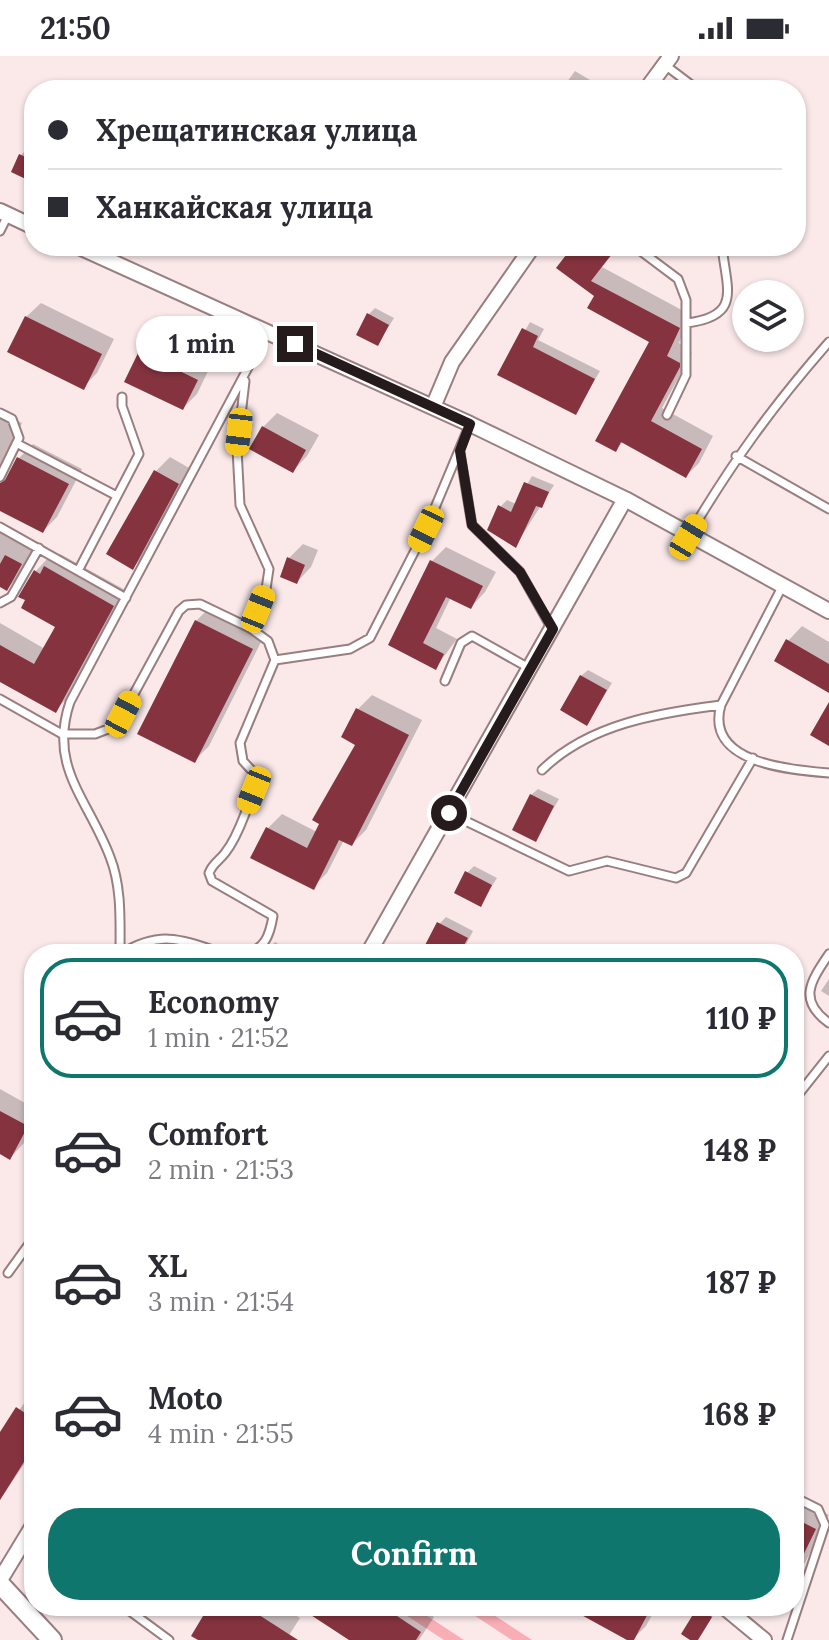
<!DOCTYPE html>
<meta charset="utf-8">
<style>
body{margin:0;font-family:Lora,serif;background:#f7f7f7;color:#2b2b33;height:100vh;display:flex;flex-direction:column;font-size:30px;white-space:nowrap}
*{box-sizing:border-box;margin:0}
p{font-size:26px;color:#7c7c81}
.icon{flex:none;width:44px;height:44px;fill:none;stroke:currentColor;stroke-width:2;stroke-linecap:round;stroke-linejoin:round}
.map{position:relative;flex:1;overflow:hidden}
.drawer{position:absolute;left:24px;top:888px;width:780px;height:672px;display:flex;flex-direction:column;background:#fff;border-radius:32px;box-shadow:0 2px 6px #0004}
.drawer>*{flex:none}
.top-card{position:absolute;left:24px;top:24px;width:782px;height:176px;border-radius:32px;box-shadow:0 2px 6px #0004;display:grid;align-content:center;height:176px;padding:0 24px;background:#fff}
.controls{position:absolute;left:732px;top:224px;display:grid;gap:16px}
.controls a{display:grid;place-items:center;width:72px;height:72px;border-radius:50%;background:#fff;box-shadow:0 2px 6px #0004;font-size:40px}
.end{position:absolute;width:36px;height:36px;margin:-18px;border:10px solid #261b1c;background:#fff;box-shadow:0 0 0 4px #fff}
.from{border-radius:50%}
.bubble{position:absolute;height:56px;border-radius:28px;background:#fff;box-shadow:0 2px 6px #0004;font-size:26px;font-weight:800;line-height:56px;text-align:center}
.car{position:absolute;width:24px;height:48px;margin:-24px -12px;border-radius:10px;box-shadow:0 0 6px 2px #0007;background:linear-gradient(#f5c518 24%,#345 0 40%,#f5c518 0 76%,#345 0 86%,#f5c518 0)}
.top-card b{display:flex;align-items:center;gap:28px;height:76px;font-size:30px}
.top-card b+b{border-top:2px solid #e1e1e2}
.top-card i{width:20px;height:20px;background:#2b2b33}
ul{padding:14px 0 0;list-style:none}
li{display:flex;align-items:center;gap:24px;height:120px;margin:0 16px 12px;padding:0 8px;border:4px solid transparent;border-radius:32px}
li div{flex:1}
li b{display:block;font-size:30px}
li em{font-style:normal;font-weight:800}
li.current{border-color:#0f766e}
li>.icon{width:72px;height:72px;stroke-width:1.5}
.primary-button{display:flex;gap:16px;margin-top:auto;padding:16px 24px}
.primary-button a{flex:1;height:92px;border-radius:32px;background:#0f766e;color:#fff;font-size:32px;font-weight:800;line-height:92px;text-align:center}
.status{display:flex;justify-content:space-between;align-items:center;height:56px;padding:0 40px;background:#fff;direction:ltr}
.status svg{height:22px;fill:currentColor}
.map>svg:first-child{display:block}
.pitch{fill:#f8aeb5}
.shadow{fill:#0003}
.building{fill:#84333f}
.lines{fill:none;stroke-linecap:round;stroke-linejoin:round}
.service-casing{stroke:#997e80;stroke-width:11}
.minor-casing{stroke:#997e80;stroke-width:18}
.tertiary-casing{stroke:#997e80;stroke-width:22}
.service{stroke:#fff;stroke-width:7}
.minor{stroke:#fff;stroke-width:14}
.tertiary{stroke:#fff;stroke-width:18}
.route{stroke:#261b1c;stroke-width:10}
</style>
<div class="status"><b>21:50</b><svg viewBox="0 0 49 12"><path d="M0 12V9h3v3zM5 12V6h3v6zM10 12V3h3v9zM15 12V0h3v12zM26 1h20v11H26zM47 4h2v5h-2z"/></svg></div>
<div class="map">
<svg width="829" height="1584" viewBox="0 0 829 1584">
<rect width="100%" height="100%" fill="#fbe9ea"/>
<path class="pitch" d="M392,1550H412L464,1584H444Z
M460,1550H480L532,1584H512Z"/>
<path class="shadow" d="M575,15L595,27L591,34H561Z
M28,92L34,93V125L21,99Z
M221,190H251L242,199Z
M576,190H619L602,211L691,259L679,287L692,297L662,352L713,380L699,407L686,420L624,385L615,394L652,285L596,240Z
M41,247L114,283L97,317L83,331L26,261Z
M375,252L394,262L378,288L368,259Z
M530,266L544,273L538,284L600,315L575,357L500,318Z
M155,282L211,309L197,338L183,352L141,296Z
M0,356L22,367L8,401L0,409Z
M277,357L319,379L307,400L293,415L263,371Z
M33,388L82,413L57,461L43,475L9,422L19,402Z
M170,401L191,413L147,497L133,511L108,497L156,415Z
M532,420L554,429L516,489L500,451L507,444L516,448Z
M0,472L35,494L21,518L7,533L0,529Z
M303,488L318,494L311,511L297,526L289,502Z
M446,491L496,516L485,536L471,551L451,541L436,572L457,583L436,611L390,588L432,505Z
M60,498L127,535L70,640L55,654L0,623V567L45,593L58,571L35,516L49,501L54,504Z
M210,551L265,578L209,690L195,704L196,565Z
M802,570L829,586V635L788,585Z
M588,614L612,627L587,667L581,620Z
M372,639L422,664L366,774L352,788L344,784L327,817L313,831L268,772L282,758L317,776L358,688V653Z
M538,733L559,743L535,784L531,739Z
M474,810L497,822L480,849L467,817Z
M446,861L473,875L461,898H437L439,868Z
M183,881L214,898H167Z
M275,886L294,897L293,898H263Z
M829,923V940L821,935Z
M0,1033L34,1052V1069L24,1087L10,1102L0,1096Z
M34,1294V1318L24,1313Z
M28,1342L34,1346V1393L0,1444V1380Z
M794,1441L829,1459L805,1507L794,1518Z
M195,1550H281L300,1562L286,1584H201L207,1557Z
M315,1550H417L434,1561L419,1584H353Z
M570,1550H657L646,1570L632,1584Z
M702,1550L717,1553L702,1578L694,1584L684,1578Z"/>
<path class="building" d="M19,98L34,105V127L11,116Z
M573,190H618L591,225L680,272L667,300L680,307V311L651,365L702,393L686,422L621,386L616,396L595,385L649,286L587,252L594,240L556,212Z
M367,257L389,269L378,290L356,279Z
M25,260L102,298L84,334L7,296Z
M522,272L538,280L533,291L595,323L576,359L497,319Z
M139,295L198,324L183,354L124,326Z
M262,370L306,394L293,417L249,393Z
M17,401L69,428L43,477L0,455V427L5,424Z
M154,414L179,428L133,514L106,498Z
M524,426L549,436L542,452L536,450L516,492L487,474L498,449L511,456Z
M5,499L22,508L7,535L0,531V508Z
M287,501L305,509L297,528L280,521Z
M430,504L483,530L471,553L446,541L423,587L444,598L436,614L388,589Z
M44,510L114,550L56,657L0,626V589L34,608L55,571L21,552L25,544L18,541L34,514L40,518Z
M195,564L253,593L195,707L137,678Z
M786,583L829,608V637L774,605Z
M580,619L607,634L587,670L560,654Z
M829,646V690L810,679Z
M356,652L409,679L352,790L339,784L314,834L250,802L266,771L307,792L319,768L312,764L355,689L341,681Z
M530,738L554,750L536,786L512,774Z
M465,815L492,829L481,851L454,837Z
M437,866L468,882L459,898H432L423,893Z
M0,1055L28,1070L10,1104L0,1098Z
M16,1351L34,1363V1390L0,1444V1376Z
M794,1462L816,1473L794,1518Z
M209,1550H245L298,1584H198L191,1580Z
M297,1550H382L421,1576L416,1584H349Z
M565,1550H652L634,1584H627Z
M697,1552L712,1561L698,1584H690L681,1578Z"/>
<g class="lines">
<g class="service-casing">
<path id="service" d="M665,9L698,34
M0,175L8,159
M634,190L678,223L686,244V319L667,359
M687,267C743,260 726,232 722,190
M245,325L237,393L240,449L269,513L266,533L250,572
M0,357L12,363L19,382L0,421
M18,388L117,440
M460,397L472,469L520,516L551,571
M736,400L829,453
M0,471L126,542
M689,479C733,405 772,351 829,286
M78,515L139,398L122,350V341
M782,531L721,649C704,707 790,714 829,717
M0,547L11,541L39,492
M275,604L350,593L370,582L426,473L470,368
M445,625L461,587L472,580L529,612
M0,643L62,678H95L108,673L123,658L179,555L186,549L200,548L250,572L268,585L275,604L240,687L243,705L254,717C256,736 237,782 225,797C219,805 213,807 209,817L212,825L273,860C270,878 265,895 243,898
M542,714C589,668 658,657 721,649
M449,757L569,815L607,805L676,822L686,817L753,702
M120,898C120,866 122,831 110,801C88,743 48,711 70,646L267,276
M121,898C161,873 183,884 225,898
M829,898C811,925 797,944 829,967
M794,1044L829,1000
M8,1217L34,1181
M123,1550L169,1584
M787,1584L825,1469L818,1453L794,1441"/>
</g>
<g class="minor-casing">
<path id="minor" d="M646,34L671,0
M0,155L34,171
M77,190L470,368L625,443L829,555
M433,351L452,306L533,190
M368,898L625,443
M0,1524L34,1468
M723,1550L764,1584"/>
</g>
<g class="tertiary-casing">
<path id="tertiary" d="M0,1528L52,1584"/>
</g>
<use href="#service" class="service"/>
<use href="#minor" class="minor"/>
<use href="#tertiary" class="tertiary"/>
</g>
<g class="lines">
<path class="route" d="M295,288L470,368L460,395L472,469L520,516L553,573L449,757"/>
</g>
</svg>
<div class="controls">
<a><svg class="icon" aria-label="layers" viewBox="0 0 24 24"><path d="M12 4l9 5-9 5-9-5zM3 14l9 5 9-5"/></svg></a>
</div>
<i class="end from" style="left:449px;top:757px"></i>
<i class="end" style="left:295px;top:288px"></i>
<div class="bubble" style="left:136px;top:260px;width:132px">1 min</div>
<i class="car" style="left:239px;top:376px;rotate:187deg"></i>
<i class="car" style="left:426px;top:473px;rotate:206deg"></i>
<i class="car" style="left:688px;top:481px;rotate:31deg"></i>
<i class="car" style="left:258px;top:553px;rotate:22deg"></i>
<i class="car" style="left:123px;top:658px;rotate:28deg"></i>
<i class="car" style="left:254px;top:734px;rotate:202deg"></i>
<div class="top-card">
<b><i class="from"></i>Хрещатинская улица</b>
<b><i></i>Ханкайская улица</b>
</div>
<section class="drawer">
<ul>
<li class="current"><svg class="icon" aria-label="car" viewBox="0 0 24 24"><path d="M5 17H2v-5l4-1 3-4h7l3 4 3 1v5h-3M9 17h6M6 11h13"/><circle cx="7" cy="17" r="2"/><circle cx="17" cy="17" r="2"/></svg><div><b>Economy</b><p>1 min · 21:52</p></div><em>110 ₽</em></li>
<li><svg class="icon" aria-label="car" viewBox="0 0 24 24"><path d="M5 17H2v-5l4-1 3-4h7l3 4 3 1v5h-3M9 17h6M6 11h13"/><circle cx="7" cy="17" r="2"/><circle cx="17" cy="17" r="2"/></svg><div><b>Comfort</b><p>2 min · 21:53</p></div><em>148 ₽</em></li>
<li><svg class="icon" aria-label="car" viewBox="0 0 24 24"><path d="M5 17H2v-5l4-1 3-4h7l3 4 3 1v5h-3M9 17h6M6 11h13"/><circle cx="7" cy="17" r="2"/><circle cx="17" cy="17" r="2"/></svg><div><b>XL</b><p>3 min · 21:54</p></div><em>187 ₽</em></li>
<li><svg class="icon" aria-label="car" viewBox="0 0 24 24"><path d="M5 17H2v-5l4-1 3-4h7l3 4 3 1v5h-3M9 17h6M6 11h13"/><circle cx="7" cy="17" r="2"/><circle cx="17" cy="17" r="2"/></svg><div><b>Moto</b><p>4 min · 21:55</p></div><em>168 ₽</em></li>
</ul>
<div class="primary-button"><a>Confirm</a></div>
</section>
</div>
